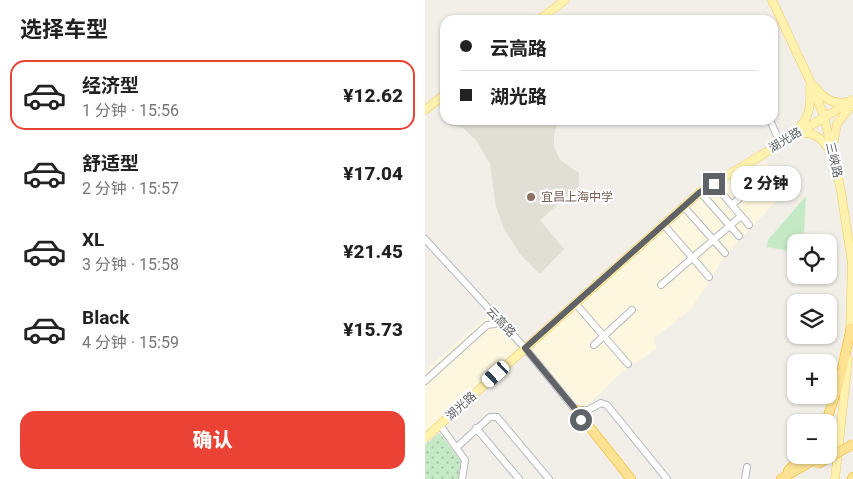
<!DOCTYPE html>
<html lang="zh">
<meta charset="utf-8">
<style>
body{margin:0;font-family:Roboto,"Noto Sans SC",sans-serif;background:#f2f2f2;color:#222;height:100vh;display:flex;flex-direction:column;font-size:19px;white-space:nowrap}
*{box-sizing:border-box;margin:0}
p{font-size:16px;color:#767676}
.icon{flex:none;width:28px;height:28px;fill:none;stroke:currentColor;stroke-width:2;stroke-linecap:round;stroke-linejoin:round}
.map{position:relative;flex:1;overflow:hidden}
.details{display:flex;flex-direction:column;background:#fff;width:425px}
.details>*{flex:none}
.top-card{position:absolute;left:15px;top:15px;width:338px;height:110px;border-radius:15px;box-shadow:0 1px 4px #0004;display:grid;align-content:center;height:110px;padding:0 20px;background:#fff}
.fabs{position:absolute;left:362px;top:234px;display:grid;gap:10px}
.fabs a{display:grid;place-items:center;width:50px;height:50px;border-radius:10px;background:#fff;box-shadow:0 1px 4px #0004;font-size:25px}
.end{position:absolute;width:22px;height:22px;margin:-11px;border:6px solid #5f6368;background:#fff;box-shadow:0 0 0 2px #fff}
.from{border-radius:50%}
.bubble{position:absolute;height:35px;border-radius:15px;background:#fff;box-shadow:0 1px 4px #0004;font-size:16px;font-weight:800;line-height:35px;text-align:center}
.car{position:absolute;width:15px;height:30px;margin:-15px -8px;border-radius:6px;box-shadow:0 0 4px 1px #0007;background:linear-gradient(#fff 24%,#345 0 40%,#fff 0 76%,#345 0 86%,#fff 0)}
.top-card b{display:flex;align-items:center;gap:18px;height:48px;font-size:19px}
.top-card b+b{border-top:1px solid #e0e0e0}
.top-card i{width:12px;height:12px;background:#222}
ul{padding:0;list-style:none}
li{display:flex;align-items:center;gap:15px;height:70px;margin:0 10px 8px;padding:0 10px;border:2px solid transparent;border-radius:15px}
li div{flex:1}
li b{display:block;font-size:19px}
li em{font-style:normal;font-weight:800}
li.active{border-color:#ea4335}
li>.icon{width:45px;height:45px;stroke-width:1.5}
h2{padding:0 20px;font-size:22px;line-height:60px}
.action{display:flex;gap:10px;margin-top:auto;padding:10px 20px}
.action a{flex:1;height:58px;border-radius:15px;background:#ea4335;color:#fff;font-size:20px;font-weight:800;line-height:58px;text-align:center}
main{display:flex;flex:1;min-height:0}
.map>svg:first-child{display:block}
.commercial{fill:#fef7e0}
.education{fill:#e1ded6}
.grass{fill:url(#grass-dots)}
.garden{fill:#c5e8c5}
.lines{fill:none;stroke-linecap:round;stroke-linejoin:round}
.minor-casing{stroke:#b5b8bc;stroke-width:8}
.major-casing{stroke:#f2c960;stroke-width:9}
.highway-casing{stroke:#f9ab00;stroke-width:10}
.minor{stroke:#fff;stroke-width:6}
.major{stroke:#fff2af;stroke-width:8}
.highway{stroke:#fde293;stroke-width:9}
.highway-bridge-casing{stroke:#f9ab00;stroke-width:10;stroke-linecap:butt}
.highway-bridge{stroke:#fde293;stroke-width:9}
.route{stroke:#5f6368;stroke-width:6}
.education-dot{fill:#8d6e63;stroke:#fff;stroke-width:2}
.labels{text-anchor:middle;stroke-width:4.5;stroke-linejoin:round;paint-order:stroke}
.street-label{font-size:12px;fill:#5f6368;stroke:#fff}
.education-label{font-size:12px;fill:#785e54;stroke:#fff;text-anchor:start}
</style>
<main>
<section class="details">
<h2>选择车型</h2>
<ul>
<li class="active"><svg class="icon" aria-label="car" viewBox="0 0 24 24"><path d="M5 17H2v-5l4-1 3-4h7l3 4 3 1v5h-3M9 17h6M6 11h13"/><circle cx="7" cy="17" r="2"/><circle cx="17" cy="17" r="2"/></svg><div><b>经济型</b><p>1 分钟 · 15:56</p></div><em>¥12.62</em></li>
<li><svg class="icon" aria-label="car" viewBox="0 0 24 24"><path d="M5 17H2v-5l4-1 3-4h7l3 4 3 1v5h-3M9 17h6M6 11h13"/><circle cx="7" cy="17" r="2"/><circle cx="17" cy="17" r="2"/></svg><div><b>舒适型</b><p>2 分钟 · 15:57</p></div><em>¥17.04</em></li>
<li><svg class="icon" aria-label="car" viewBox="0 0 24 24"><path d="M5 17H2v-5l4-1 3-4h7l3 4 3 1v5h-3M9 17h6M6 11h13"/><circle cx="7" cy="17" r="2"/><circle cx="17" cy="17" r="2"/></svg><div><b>XL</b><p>3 分钟 · 15:58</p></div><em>¥21.45</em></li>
<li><svg class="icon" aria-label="car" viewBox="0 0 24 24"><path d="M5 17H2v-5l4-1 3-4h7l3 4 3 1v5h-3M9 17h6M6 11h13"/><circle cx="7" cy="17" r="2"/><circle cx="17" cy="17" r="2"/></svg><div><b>Black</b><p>4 分钟 · 15:59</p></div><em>¥15.73</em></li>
</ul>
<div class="action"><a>确认</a></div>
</section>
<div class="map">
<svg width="428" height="479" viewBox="0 0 428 479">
<defs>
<pattern id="grass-dots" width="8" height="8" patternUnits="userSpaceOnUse" patternTransform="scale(1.25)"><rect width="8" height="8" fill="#c5e8c5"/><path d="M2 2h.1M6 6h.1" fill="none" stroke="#a3c0a4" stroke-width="1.8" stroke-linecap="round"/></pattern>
</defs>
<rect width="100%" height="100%" fill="#f1efe8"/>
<path class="commercial" d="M340,160L359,193L302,253L266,309L228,339L232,348L197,372L158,410L105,348L277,198Z
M63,315L93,348L0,432V371Z"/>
<path class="education" d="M21,120H134L129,134V146L135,160L154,173V186L115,220L139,249L115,274L95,254L79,229L71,207L65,164L51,140L38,128L25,125Z"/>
<path class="grass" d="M14,433L37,462L33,479H0V445Z"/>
<path class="garden" d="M381,196L379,233L367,235L365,251L342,247L343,240Z"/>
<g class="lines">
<g class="minor-casing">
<path id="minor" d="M345,120L355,143
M289,184L324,225
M275,192L314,236
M307,205L343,172
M259,207L300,253
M239,225L284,277
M0,239L100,348L152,412
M236,285L316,216
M150,303L203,364
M169,345L207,310
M0,381L62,325L70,324L75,321
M151,410H163L176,403L182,405L242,479
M15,425L40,460L37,479
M51,428L94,479
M32,447L65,417H72L124,479
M320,479L322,467"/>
</g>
<g class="major-casing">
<path id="major" d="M347,0L384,79L399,116L416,191L427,264L425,333
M114,20L140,0
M390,87C398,98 408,105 422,102
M0,110L20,94
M374,128C385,116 386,103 385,88
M372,134C388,130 397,138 405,151
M408,145L412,124L428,103
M0,438L275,192L428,100
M410,479L423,359"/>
</g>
<g class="highway-casing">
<path id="highway" d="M151,410L206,479
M401,422L414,383L426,328
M363,471L378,455
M356,479L397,455
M427,479L428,477"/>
</g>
<use href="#minor" class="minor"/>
<use href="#major" class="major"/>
<use href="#highway" class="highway"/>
<g class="highway-bridge-casing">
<path id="highway-bridge" d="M393,464L428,444"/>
</g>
<use href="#highway-bridge" class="highway-bridge"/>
</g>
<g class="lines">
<path class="route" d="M156,420L151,410L100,348L275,192L289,184"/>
</g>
<circle class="education-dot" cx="106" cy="197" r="5"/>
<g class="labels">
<g class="street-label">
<text transform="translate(360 140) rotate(-31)" y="4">湖光路</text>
<text transform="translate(409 160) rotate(77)" y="4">三峡路</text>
<text transform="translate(76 322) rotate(47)" y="4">云高路</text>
<text transform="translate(36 406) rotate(-42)" y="4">湖光路</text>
</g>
<g class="education-label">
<text x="116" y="201">宜昌上海中学</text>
</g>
</g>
</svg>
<div class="fabs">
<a><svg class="icon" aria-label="locate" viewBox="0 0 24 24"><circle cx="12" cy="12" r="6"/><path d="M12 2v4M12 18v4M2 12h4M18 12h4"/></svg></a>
<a><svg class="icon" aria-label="layers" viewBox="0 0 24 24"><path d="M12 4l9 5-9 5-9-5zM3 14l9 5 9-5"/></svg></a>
<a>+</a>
<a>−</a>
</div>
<i class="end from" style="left:156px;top:420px"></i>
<i class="end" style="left:289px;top:184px"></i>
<div class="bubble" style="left:306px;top:166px;width:70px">2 分钟</div>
<i class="car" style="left:71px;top:374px;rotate:228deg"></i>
<div class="top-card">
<b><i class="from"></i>云高路</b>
<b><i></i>湖光路</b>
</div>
</div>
</main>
